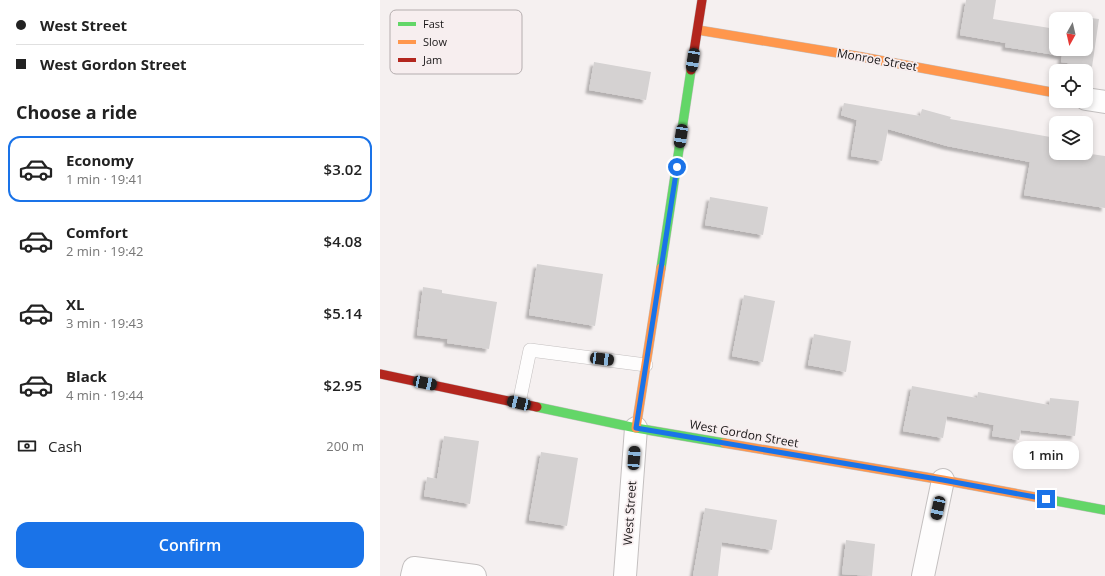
<!DOCTYPE html>
<meta charset="utf-8">
<style>
body{margin:0;font-family:"Open Sans",sans-serif;background:#f6f6f6;color:#222;height:100vh;display:flex;flex-direction:column;font-size:15px;white-space:nowrap}
*{box-sizing:border-box;margin:0}
p{font-size:13px;color:#767676}
.icon{flex:none;width:22px;height:22px;fill:none;stroke:currentColor;stroke-width:2;stroke-linecap:round;stroke-linejoin:round}
.map{position:relative;flex:1;overflow:hidden}
.panel{display:flex;flex-direction:column;background:#fff;width:380px}
.panel>*{flex:none}
.banner{display:grid;align-content:center;height:88px;padding:0 16px;background:#fff}
.needle{width:26px;rotate:188deg}
.buttons{position:absolute;left:669px;top:12px;display:grid;gap:8px}
.buttons a{display:grid;place-items:center;width:44px;height:44px;border-radius:8px;background:#fff;box-shadow:0 2px 6px #0003;font-size:20px}
.end{position:absolute;width:18px;height:18px;margin:-9px;border:5px solid #1a73e8;background:#fff;box-shadow:0 0 0 2px #fff}
.from{border-radius:50%}
.bubble{position:absolute;height:28px;border-radius:12px;background:#fff;box-shadow:0 2px 6px #0003;font-size:13px;font-weight:600;line-height:28px;text-align:center}
.car{position:absolute;width:12px;height:24px;margin:-12px -6px;border-radius:5px;box-shadow:0 0 3px 1px #0007;background:linear-gradient(#222 24%,#8ab4d8 0 40%,#222 0 76%,#8ab4d8 0 86%,#222 0)}
.banner b{display:flex;align-items:center;gap:14px;height:38px;font-size:15px}
.banner b+b{border-top:1px solid #e0e0e0}
.banner i{width:10px;height:10px;background:#222}
ul{padding:0;list-style:none}
li{display:flex;align-items:center;gap:12px;height:66px;margin:0 8px 6px;padding:0 8px;border:2px solid transparent;border-radius:12px}
li div{flex:1}
li b{display:block;font-size:15px}
li em{font-style:normal;font-weight:600}
li.selected{border-color:#1a73e8}
li>.icon{width:36px;height:36px;stroke-width:1.5}
h2{padding:0 16px;font-size:18px;line-height:48px}
.pay{display:flex;align-items:center;gap:10px;height:44px;padding:0 16px;font-size:15px}
.pay p{margin-inline-start:auto}
.primary-button{display:flex;gap:8px;margin-top:auto;padding:8px 16px}
.primary-button a{flex:1;height:46px;border-radius:12px;background:#1a73e8;color:#fff;font-size:16px;font-weight:600;line-height:46px;text-align:center}
main{display:flex;flex:1;min-height:0}
.map>svg:first-child{display:block}
.building{fill:#d5d2d2;filter:url(#shadow)}
.lines{fill:none;stroke-linecap:round;stroke-linejoin:round}
.lane-casing{stroke:#c4c0c0;stroke-width:14}
.street-casing{stroke:#c4c0c0;stroke-width:24}
.fast-casing{stroke:#c4c0c0;stroke-width:10}
.slow-casing{stroke:#c4c0c0;stroke-width:10}
.jam-casing{stroke:#c4c0c0;stroke-width:10}
.lane{stroke:#fefdfd;stroke-width:13}
.street{stroke:#fefdfd;stroke-width:22}
.fast{stroke:#63d668;stroke-width:9}
.slow{stroke:#ff974d;stroke-width:9}
.jam{stroke:#b3261e;stroke-width:9}
.route{stroke:#1a73e8;stroke-width:5}
.labels{text-anchor:middle;stroke-width:3.5;stroke-linejoin:round;paint-order:stroke}
.street-label{font-size:12px;fill:#191617;stroke:#f7eeef}
.key{fill:#f7eeef;stroke:#b4adae;stroke-width:1}
.key-label{font-size:11px;fill:#191617}
</style>
<main>
<section class="panel">
<div class="banner">
<b><i class="from"></i>West Street</b>
<b><i></i>West Gordon Street</b>
</div>
<h2>Choose a ride</h2>
<ul>
<li class="selected"><svg class="icon" aria-label="car" viewBox="0 0 24 24"><path d="M5 17H2v-5l4-1 3-4h7l3 4 3 1v5h-3M9 17h6M6 11h13"/><circle cx="7" cy="17" r="2"/><circle cx="17" cy="17" r="2"/></svg><div><b>Economy</b><p>1 min · 19:41</p></div><em>$3.02</em></li>
<li><svg class="icon" aria-label="car" viewBox="0 0 24 24"><path d="M5 17H2v-5l4-1 3-4h7l3 4 3 1v5h-3M9 17h6M6 11h13"/><circle cx="7" cy="17" r="2"/><circle cx="17" cy="17" r="2"/></svg><div><b>Comfort</b><p>2 min · 19:42</p></div><em>$4.08</em></li>
<li><svg class="icon" aria-label="car" viewBox="0 0 24 24"><path d="M5 17H2v-5l4-1 3-4h7l3 4 3 1v5h-3M9 17h6M6 11h13"/><circle cx="7" cy="17" r="2"/><circle cx="17" cy="17" r="2"/></svg><div><b>XL</b><p>3 min · 19:43</p></div><em>$5.14</em></li>
<li><svg class="icon" aria-label="car" viewBox="0 0 24 24"><path d="M5 17H2v-5l4-1 3-4h7l3 4 3 1v5h-3M9 17h6M6 11h13"/><circle cx="7" cy="17" r="2"/><circle cx="17" cy="17" r="2"/></svg><div><b>Black</b><p>4 min · 19:44</p></div><em>$2.95</em></li>
</ul>
<div class="pay"><svg class="icon" aria-label="cash" viewBox="0 0 24 24"><path d="M3 7h18v10H3z"/><circle cx="12" cy="12" r="2"/></svg>Cash<p>200 m</p></div>
<div class="primary-button"><a>Confirm</a></div>
</section>
<div class="map">
<svg width="725" height="576" viewBox="0 0 725 576">
<defs>
<filter id="shadow"><feDropShadow dx="-3.5" dy="3.5" stdDeviation="1" flood-color="#0004"/></filter>
</defs>
<rect width="100%" height="100%" fill="#f5f0f0"/>
<path class="building" d="M586,0H616L613,19L676,29V49H706V19H687L688,15L719,19L712,67L681,62L682,56L625,47L626,43L580,35Z
M214,62L271,72L266,100L209,90Z
M464,103L540,116L542,109L571,117L570,119L676,138V153H704L725,156V208L644,195L650,162L567,146L508,129L502,161L471,156L477,120L461,115Z
M330,197L388,207L383,235L325,225Z
M157,264L223,274L215,326L149,315Z
M43,287L62,290V293L117,302L109,349L67,343L68,339L37,335Z
M364,295L395,301L383,362L352,356Z
M434,334L471,341L466,372L428,365Z
M532,386L597,398L598,392L669,405L670,398L699,401L695,436L641,430L639,440L612,436L614,425L567,416L563,438L523,431Z
M64,436L99,441L90,504L44,496L47,477L57,479Z
M161,452L198,458L187,526L149,520Z
M325,508L397,520L392,550L342,542L338,576H313Z
M466,540L495,544L492,576L462,574Z"/>
<g class="lines">
<g class="lane-casing">
<path id="lane" d="M139,403L150,350L266,365"/>
</g>
<g class="street-casing">
<path id="street" d="M706,99L725,102
M32,576L34,568L95,576
M245,576L256,428
M543,576L563,480"/>
</g>
<g class="fast-casing">
<path id="fast" d="M281,268L311,70
M157,407L256,428L344,443
M660,498L725,510"/>
</g>
<g class="slow-casing">
<path id="slow" d="M318,30L482,57L676,93
M256,428L281,268
M344,443L563,480L660,498"/>
</g>
<g class="jam-casing">
<path id="jam" d="M311,70L322,0
M0,374L157,407"/>
</g>
<use href="#lane" class="lane"/>
<use href="#street" class="street"/>
<use href="#fast" class="fast"/>
<use href="#slow" class="slow"/>
<use href="#jam" class="jam"/>
</g>
<g class="lines">
<path class="route" d="M297,167L256,428L563,480L666,499"/>
</g>
<g class="labels">
<g class="street-label">
<text transform="translate(497 60) rotate(10)" y="4">Monroe Street</text>
<text transform="translate(364 434) rotate(10)" y="4">West Gordon Street</text>
<text transform="translate(250 513) rotate(-86)" y="4">West Street</text>
</g>
</g>
<rect x="10" y="10" width="132" height="64" rx="6" class="key"/>
<rect x="18" y="22" width="18" height="4" fill="#63d668"/>
<rect x="18" y="40" width="18" height="4" fill="#ff974d"/>
<rect x="18" y="58" width="18" height="4" fill="#b3261e"/>
<g class="key-label">
<text x="43" y="28">Fast</text>
<text x="43" y="46">Slow</text>
<text x="43" y="64">Jam</text>
</g>
</svg>
<div class="buttons">
<a><svg class="needle" viewBox="-14 -14 28 28"><path d="M0-13l5 13h-10z" fill="#e53935"/><path d="M0 13l5-13h-10z" fill="#767676"/></svg></a>
<a><svg class="icon" aria-label="locate" viewBox="0 0 24 24"><circle cx="12" cy="12" r="6"/><path d="M12 2v4M12 18v4M2 12h4M18 12h4"/></svg></a>
<a><svg class="icon" aria-label="layers" viewBox="0 0 24 24"><path d="M12 4l9 5-9 5-9-5zM3 14l9 5 9-5"/></svg></a>
</div>
<i class="end from" style="left:297px;top:167px"></i>
<i class="end" style="left:666px;top:499px"></i>
<div class="bubble" style="left:633px;top:441px;width:66px">1 min</div>
<i class="car" style="left:313px;top:60px;rotate:189deg"></i>
<i class="car" style="left:301px;top:136px;rotate:189deg"></i>
<i class="car" style="left:222px;top:359px;rotate:97deg"></i>
<i class="car" style="left:45px;top:383px;rotate:102deg"></i>
<i class="car" style="left:139px;top:403px;rotate:283deg"></i>
<i class="car" style="left:254px;top:458px;rotate:4deg"></i>
<i class="car" style="left:558px;top:508px;rotate:192deg"></i>
</div>
</main>
